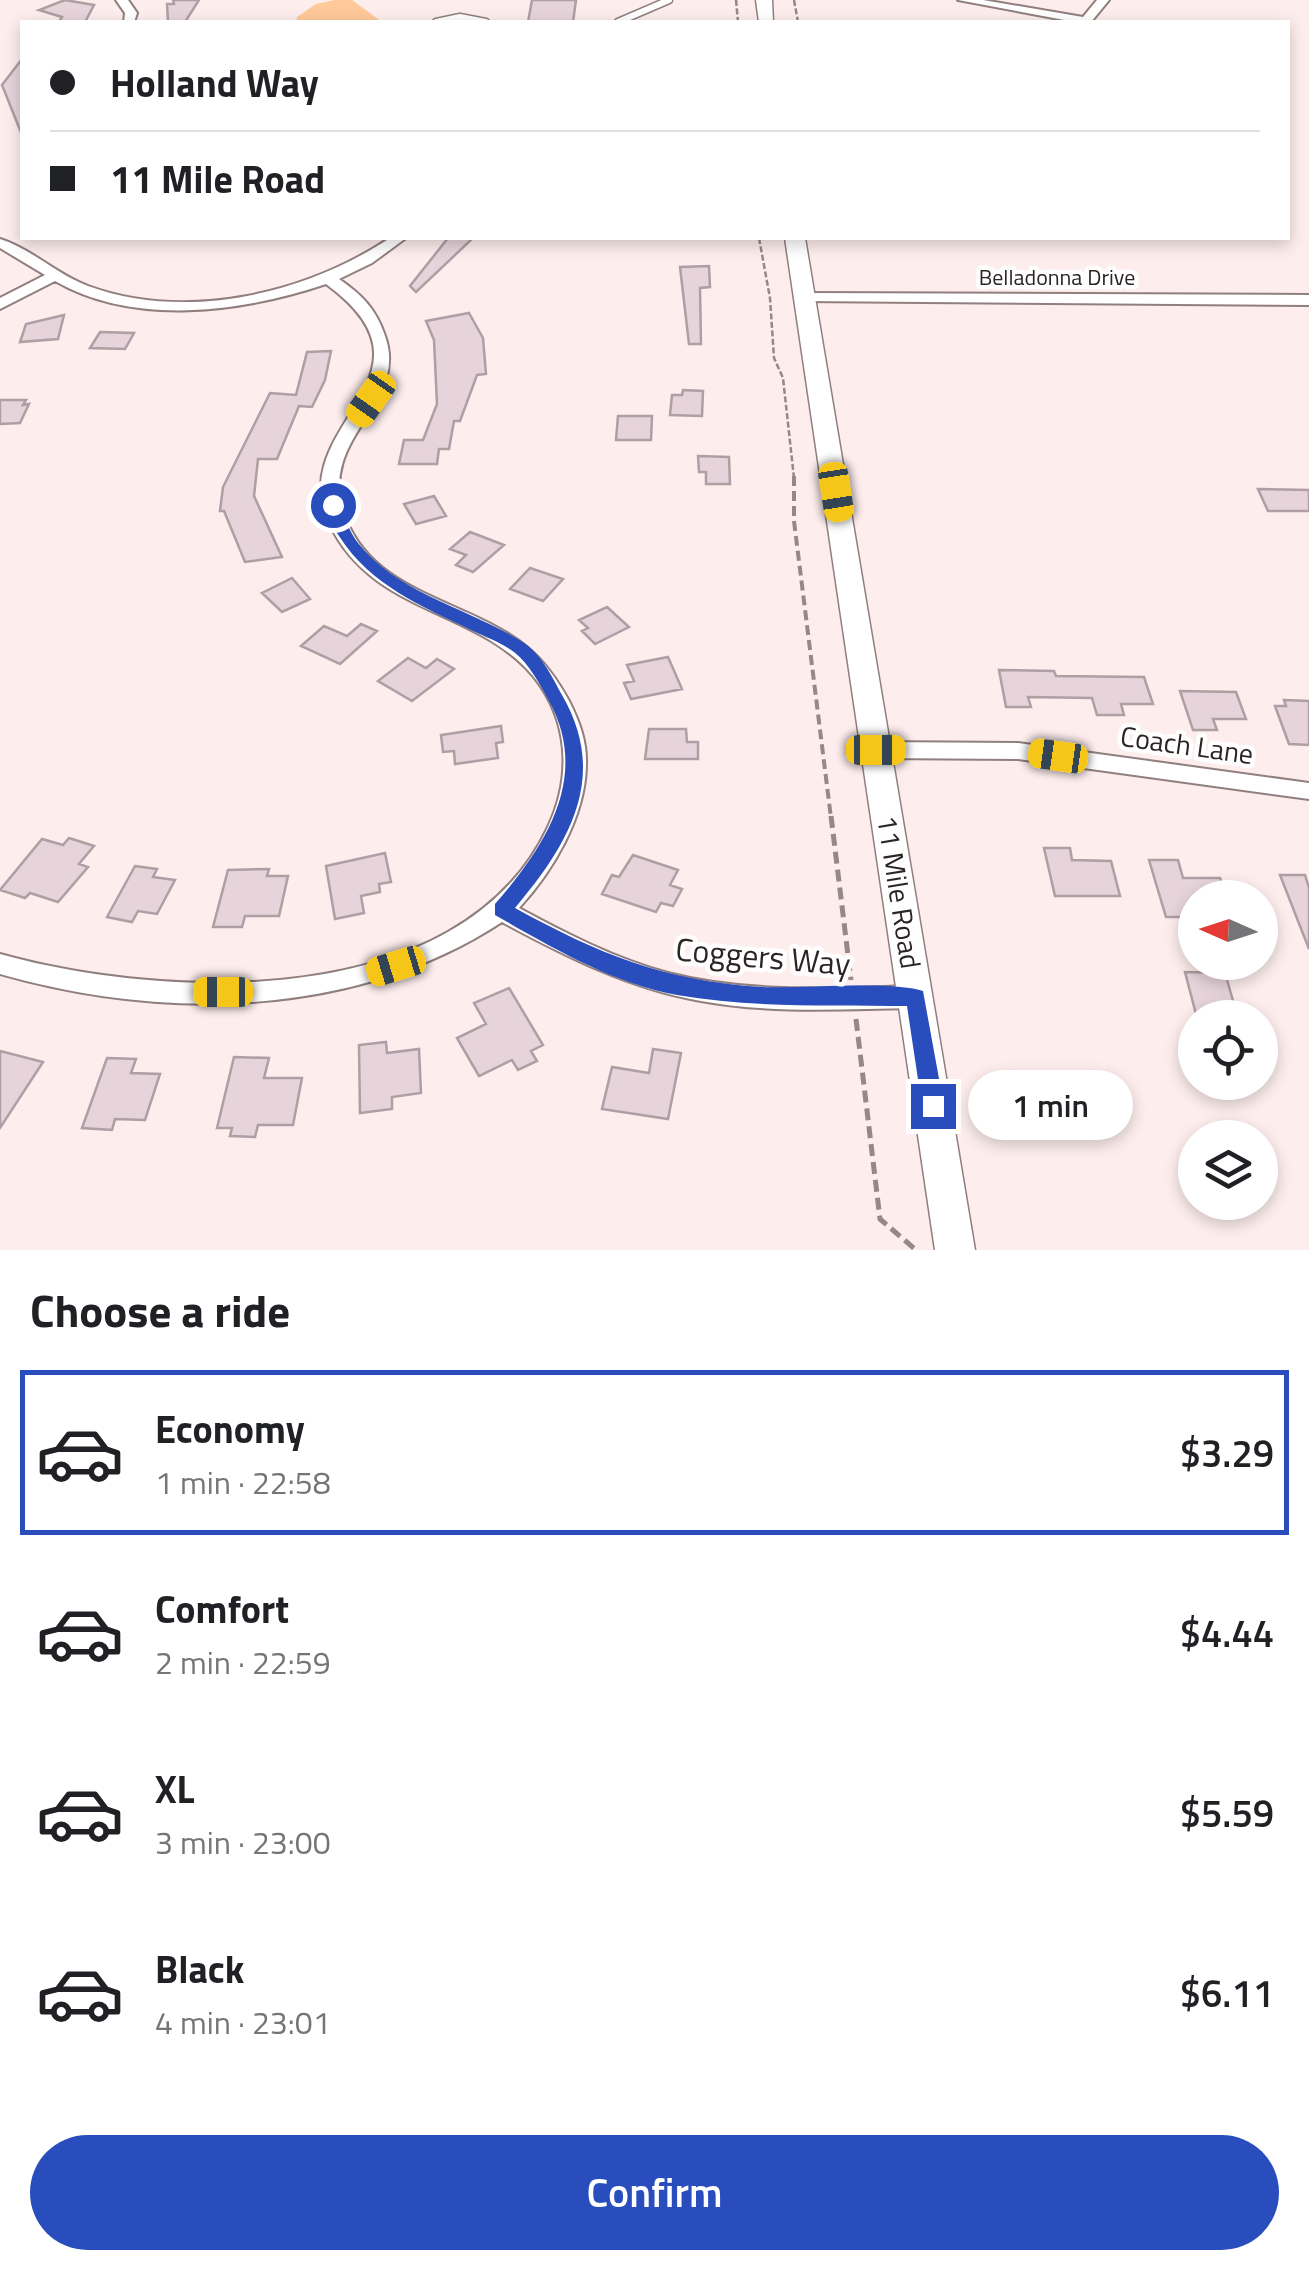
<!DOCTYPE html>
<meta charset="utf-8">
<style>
body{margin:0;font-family:"Titillium Web",sans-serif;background:#f6f6f6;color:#202124;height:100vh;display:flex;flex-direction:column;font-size:38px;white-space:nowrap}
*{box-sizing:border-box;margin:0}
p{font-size:32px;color:#757577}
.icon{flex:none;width:55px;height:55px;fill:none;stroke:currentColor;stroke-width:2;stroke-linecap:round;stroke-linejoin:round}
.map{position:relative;height:1250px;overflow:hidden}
.details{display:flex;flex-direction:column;background:#fff;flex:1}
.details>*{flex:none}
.guide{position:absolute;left:20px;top:20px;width:1270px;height:220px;border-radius:0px;box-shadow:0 5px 15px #0003;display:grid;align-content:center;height:220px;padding:0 30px;background:#fff}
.needle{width:65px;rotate:273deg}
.tools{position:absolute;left:1178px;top:880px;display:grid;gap:20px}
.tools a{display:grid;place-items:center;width:100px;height:100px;border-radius:50%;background:#fff;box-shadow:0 5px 15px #0003;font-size:50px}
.end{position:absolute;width:45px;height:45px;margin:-22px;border:12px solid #294dbc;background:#fff;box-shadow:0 0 0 5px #fff}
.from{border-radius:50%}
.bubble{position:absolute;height:70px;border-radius:35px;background:#fff;box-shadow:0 5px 15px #0003;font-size:32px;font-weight:600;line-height:70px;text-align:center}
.car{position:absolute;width:30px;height:60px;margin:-30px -15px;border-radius:12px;box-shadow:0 0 8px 2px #0007;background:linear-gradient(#f5c518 24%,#345 0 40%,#f5c518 0 76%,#345 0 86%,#f5c518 0)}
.guide b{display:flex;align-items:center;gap:35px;height:95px;font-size:38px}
.guide b+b{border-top:2px solid #e0e0e0}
.guide i{width:25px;height:25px;background:#202124}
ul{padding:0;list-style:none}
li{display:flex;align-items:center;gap:30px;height:165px;margin:0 20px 15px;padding:0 10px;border:5px solid transparent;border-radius:0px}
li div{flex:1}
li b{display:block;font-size:38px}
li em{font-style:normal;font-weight:600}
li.active{border-color:#294dbc}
li>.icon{width:90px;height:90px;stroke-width:1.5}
h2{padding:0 30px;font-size:45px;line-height:120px}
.primary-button{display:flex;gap:20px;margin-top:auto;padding:20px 30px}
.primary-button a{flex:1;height:115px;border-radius:60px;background:#294dbc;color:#fff;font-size:40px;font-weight:600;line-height:115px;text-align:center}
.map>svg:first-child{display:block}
.green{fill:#ffc999}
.building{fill:#e6d4da;stroke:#af9ea4;stroke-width:2.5}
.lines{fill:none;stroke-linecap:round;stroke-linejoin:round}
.lane-casing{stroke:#907f7e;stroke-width:9}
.street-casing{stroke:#907f7e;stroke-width:4}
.secondary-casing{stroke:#907f7e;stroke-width:3}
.path-far2{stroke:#948888;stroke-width:2.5;stroke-dasharray:6 2.5;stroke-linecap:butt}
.path-far1{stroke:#948888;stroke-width:4;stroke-dasharray:10 5;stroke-linecap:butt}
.path{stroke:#948888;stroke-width:5;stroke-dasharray:12 6;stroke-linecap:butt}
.lane{stroke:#fff;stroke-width:6}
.street{fill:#fff;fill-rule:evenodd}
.secondary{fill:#fff;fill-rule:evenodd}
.route{fill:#294dbc}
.labels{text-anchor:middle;stroke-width:9;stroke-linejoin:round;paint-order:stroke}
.far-street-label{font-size:22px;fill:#2b2424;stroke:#fefefe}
.street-label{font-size:28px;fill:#2b2424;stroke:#fefefe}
.near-street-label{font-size:32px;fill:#2b2424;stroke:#fefefe}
</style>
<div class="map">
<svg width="1309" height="1250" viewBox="0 0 1309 1250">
<rect width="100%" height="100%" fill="#fdeded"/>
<path class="green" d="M335,0H352L382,22H296L297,17L316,4Z"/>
<path class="building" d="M65,0L94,5L85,22H59L62,17L39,10Z
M173,0H199L185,22H168L167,4H174Z
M532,0H576L573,22H528Z
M22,59V135L2,85Z
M448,238H473L416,292L410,286Z
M709,266L710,287L700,288L701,344H689L680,267Z
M469,313L483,338L486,374L477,375L460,421H454L449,449H439L437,464H399L404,440H423L437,404L434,340L426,321Z
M64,315L58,339L20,342L26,324Z
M100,332L134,333L125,349L90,348Z
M331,351L325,380L312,407L299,406L277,459H258L254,496L282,557L245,562L224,511H220L223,487L270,393L296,395L307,352Z
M683,390L703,391L702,416L670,415L672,395H682Z
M0,400H26L23,405L29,404L20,423L0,424Z
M618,416H652L651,440H616Z
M698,456L729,457L730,484H706V472H699Z
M1258,489L1309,490V511H1268Z
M434,496L446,516L416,524L404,504Z
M470,532L504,545L473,572L456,565L466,555L450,549Z
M530,568L563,579L543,601L510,589Z
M292,578L310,599L282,612L262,593Z
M607,607L629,627L595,644L582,631L588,628L579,620Z
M361,624L377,631L340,664L301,646L324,626L347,636Z
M668,657L682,689L631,699L624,683L634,681L627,665Z
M408,658L426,668L437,659L454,669L412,701L378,681Z
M999,670L1054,671L1056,676L1144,677L1153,704H1121L1124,715H1097L1092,698L1028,697L1031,707H1006Z
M1180,691L1236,692L1246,719H1213L1217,730H1193Z
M1284,700L1309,701V745L1289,744L1275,706H1286Z
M501,726L503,742L496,743L498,758L455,764L454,751L443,752L441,735Z
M649,729H686L687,742H698V759H645Z
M69,838L94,846L79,864L88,867L58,902L30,893L25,898L0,890L42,839L63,845Z
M1044,848H1070L1072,860L1111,861L1120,896H1055Z
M385,853L391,882L379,884L380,892L361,896L364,913L335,919L326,866Z
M633,855L678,870L670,885L682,889L673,906L661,903L656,912L602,894L612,875L619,877Z
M1149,860H1178L1183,878H1220L1226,898H1195V917H1166Z
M135,866L157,869L153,877L175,880L157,914L138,911L132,922L107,917Z
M269,869L267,876H288L279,916H245L242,927H213L228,870Z
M1280,875H1305L1309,888V949Z
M1185,972L1225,973L1238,1018H1197Z
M509,988L543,1045L531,1051L537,1061L518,1070L512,1060L479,1076L457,1038L486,1024L474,1003Z
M386,1042L387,1053L419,1049L421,1093L392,1097V1109L360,1113L359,1045Z
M653,1049L681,1053L668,1119L602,1109L612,1067L649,1073Z
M0,1051L43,1062L0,1128Z
M234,1057L269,1058L264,1078H302L293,1125H258L255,1137L230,1136L232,1128H217Z
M107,1058L136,1059L131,1073L160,1074L145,1120L115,1119L112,1130L82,1128Z
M1039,1073L1085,1074L1087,1084H1115L1122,1114L1047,1113Z"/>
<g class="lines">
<g class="lane-casing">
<path id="lane" d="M436,22L460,17L486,22
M618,22L669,0"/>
</g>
<g class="street-casing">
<path id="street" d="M116,0H128L137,13L134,22H124L125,13Z
M958,0H983L1083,17L1097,0H1109L1091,22H1075Z
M390,238H406L372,263L339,279C362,295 376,309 385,336C410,406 313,438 346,519C376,596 471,600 528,648C546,663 558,681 569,701C580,723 587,742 586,766C585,817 553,871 519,908C567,934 616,959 668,973C749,994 834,988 916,986L925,990L929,997L925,1004L916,1008C845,1009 772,1014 701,1001C630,989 565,956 502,922C355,1018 165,1021 0,974V954C165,1000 459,1012 547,829C570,782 570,729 540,685C485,607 374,619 329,523C283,424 453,377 326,284C243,312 135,327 55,281L0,309V298L45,275L0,248V239C32,249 56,274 88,286C187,322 305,294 390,238Z
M805,293L1309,295V305L800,301V295Z
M876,742L1018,743L1309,783V799L1018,759L876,758L868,756L865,750L868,744Z"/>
</g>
<g class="secondary-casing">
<path id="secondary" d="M756,0H772L773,22H759Z
M785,238H805L975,1250H935Z"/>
</g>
<path class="path-far2" d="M736,0L738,22
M794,0L798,22
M759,238L770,298L774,358L783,378L794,478"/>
<path class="path-far1" d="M794,476V521L831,818"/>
<path class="path" d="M831,816L851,980
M856,1019L880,1219L916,1250"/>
<use href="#lane" class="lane"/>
<use href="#street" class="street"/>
<use href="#secondary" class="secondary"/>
</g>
<path class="route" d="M327,502H338C345,516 348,530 358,543C400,595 466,607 521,641C541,653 551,675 562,695C609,776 570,843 515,908C599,954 664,981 762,987C802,989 890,980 923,991L944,1106L940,1113H925L922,1106L907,1006C831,1005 752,1008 677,995C612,983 551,947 495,915V904C545,847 591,777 549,701C539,683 530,665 514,652C502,643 486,637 473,631C422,606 371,586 339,536C332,526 326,514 327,502Z"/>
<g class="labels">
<g class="far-street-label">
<text x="1057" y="285">Belladonna Drive</text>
</g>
<g class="street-label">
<text transform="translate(1187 745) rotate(8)" y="10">Coach Lane</text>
<text transform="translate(899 892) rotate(81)" y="10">11 Mile Road</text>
</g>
<g class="near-street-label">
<text transform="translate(763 957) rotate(5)" y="11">Coggers Way</text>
</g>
</g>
</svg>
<div class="tools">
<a><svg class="needle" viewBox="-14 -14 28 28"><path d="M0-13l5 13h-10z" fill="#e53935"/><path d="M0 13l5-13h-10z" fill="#757577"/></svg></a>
<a><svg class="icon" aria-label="locate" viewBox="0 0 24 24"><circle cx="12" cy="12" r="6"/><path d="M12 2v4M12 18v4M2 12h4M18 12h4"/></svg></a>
<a><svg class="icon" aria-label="layers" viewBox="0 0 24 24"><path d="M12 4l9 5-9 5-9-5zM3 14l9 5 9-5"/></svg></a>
</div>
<i class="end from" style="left:333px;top:505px"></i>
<i class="end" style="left:933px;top:1106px"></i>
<div class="bubble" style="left:968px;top:1070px;width:165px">1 min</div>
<i class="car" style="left:371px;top:399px;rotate:215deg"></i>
<i class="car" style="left:836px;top:492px;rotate:171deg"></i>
<i class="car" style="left:876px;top:750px;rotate:90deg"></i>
<i class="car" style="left:1058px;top:756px;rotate:278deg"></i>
<i class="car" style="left:396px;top:966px;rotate:253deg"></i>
<i class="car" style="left:223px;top:992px;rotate:270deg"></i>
<div class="guide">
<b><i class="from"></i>Holland Way</b>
<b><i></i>11 Mile Road</b>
</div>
</div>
<section class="details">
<h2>Choose a ride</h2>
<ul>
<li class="active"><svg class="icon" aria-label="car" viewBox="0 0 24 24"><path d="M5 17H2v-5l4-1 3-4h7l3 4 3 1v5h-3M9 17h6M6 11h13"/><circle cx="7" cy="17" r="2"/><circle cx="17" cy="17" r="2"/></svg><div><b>Economy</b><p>1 min · 22:58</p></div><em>$3.29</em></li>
<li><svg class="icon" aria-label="car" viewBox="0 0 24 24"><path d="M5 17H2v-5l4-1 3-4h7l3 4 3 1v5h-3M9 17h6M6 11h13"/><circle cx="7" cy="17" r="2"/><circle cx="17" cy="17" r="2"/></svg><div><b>Comfort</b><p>2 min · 22:59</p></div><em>$4.44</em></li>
<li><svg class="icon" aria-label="car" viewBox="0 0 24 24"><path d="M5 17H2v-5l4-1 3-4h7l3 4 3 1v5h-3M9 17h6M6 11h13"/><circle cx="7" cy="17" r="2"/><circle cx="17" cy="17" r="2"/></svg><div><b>XL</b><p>3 min · 23:00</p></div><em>$5.59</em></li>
<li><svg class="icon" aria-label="car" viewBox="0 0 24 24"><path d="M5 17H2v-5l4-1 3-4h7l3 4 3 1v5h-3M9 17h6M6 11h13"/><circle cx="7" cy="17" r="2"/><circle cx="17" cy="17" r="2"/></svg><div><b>Black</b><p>4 min · 23:01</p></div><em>$6.11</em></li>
</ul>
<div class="primary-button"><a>Confirm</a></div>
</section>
